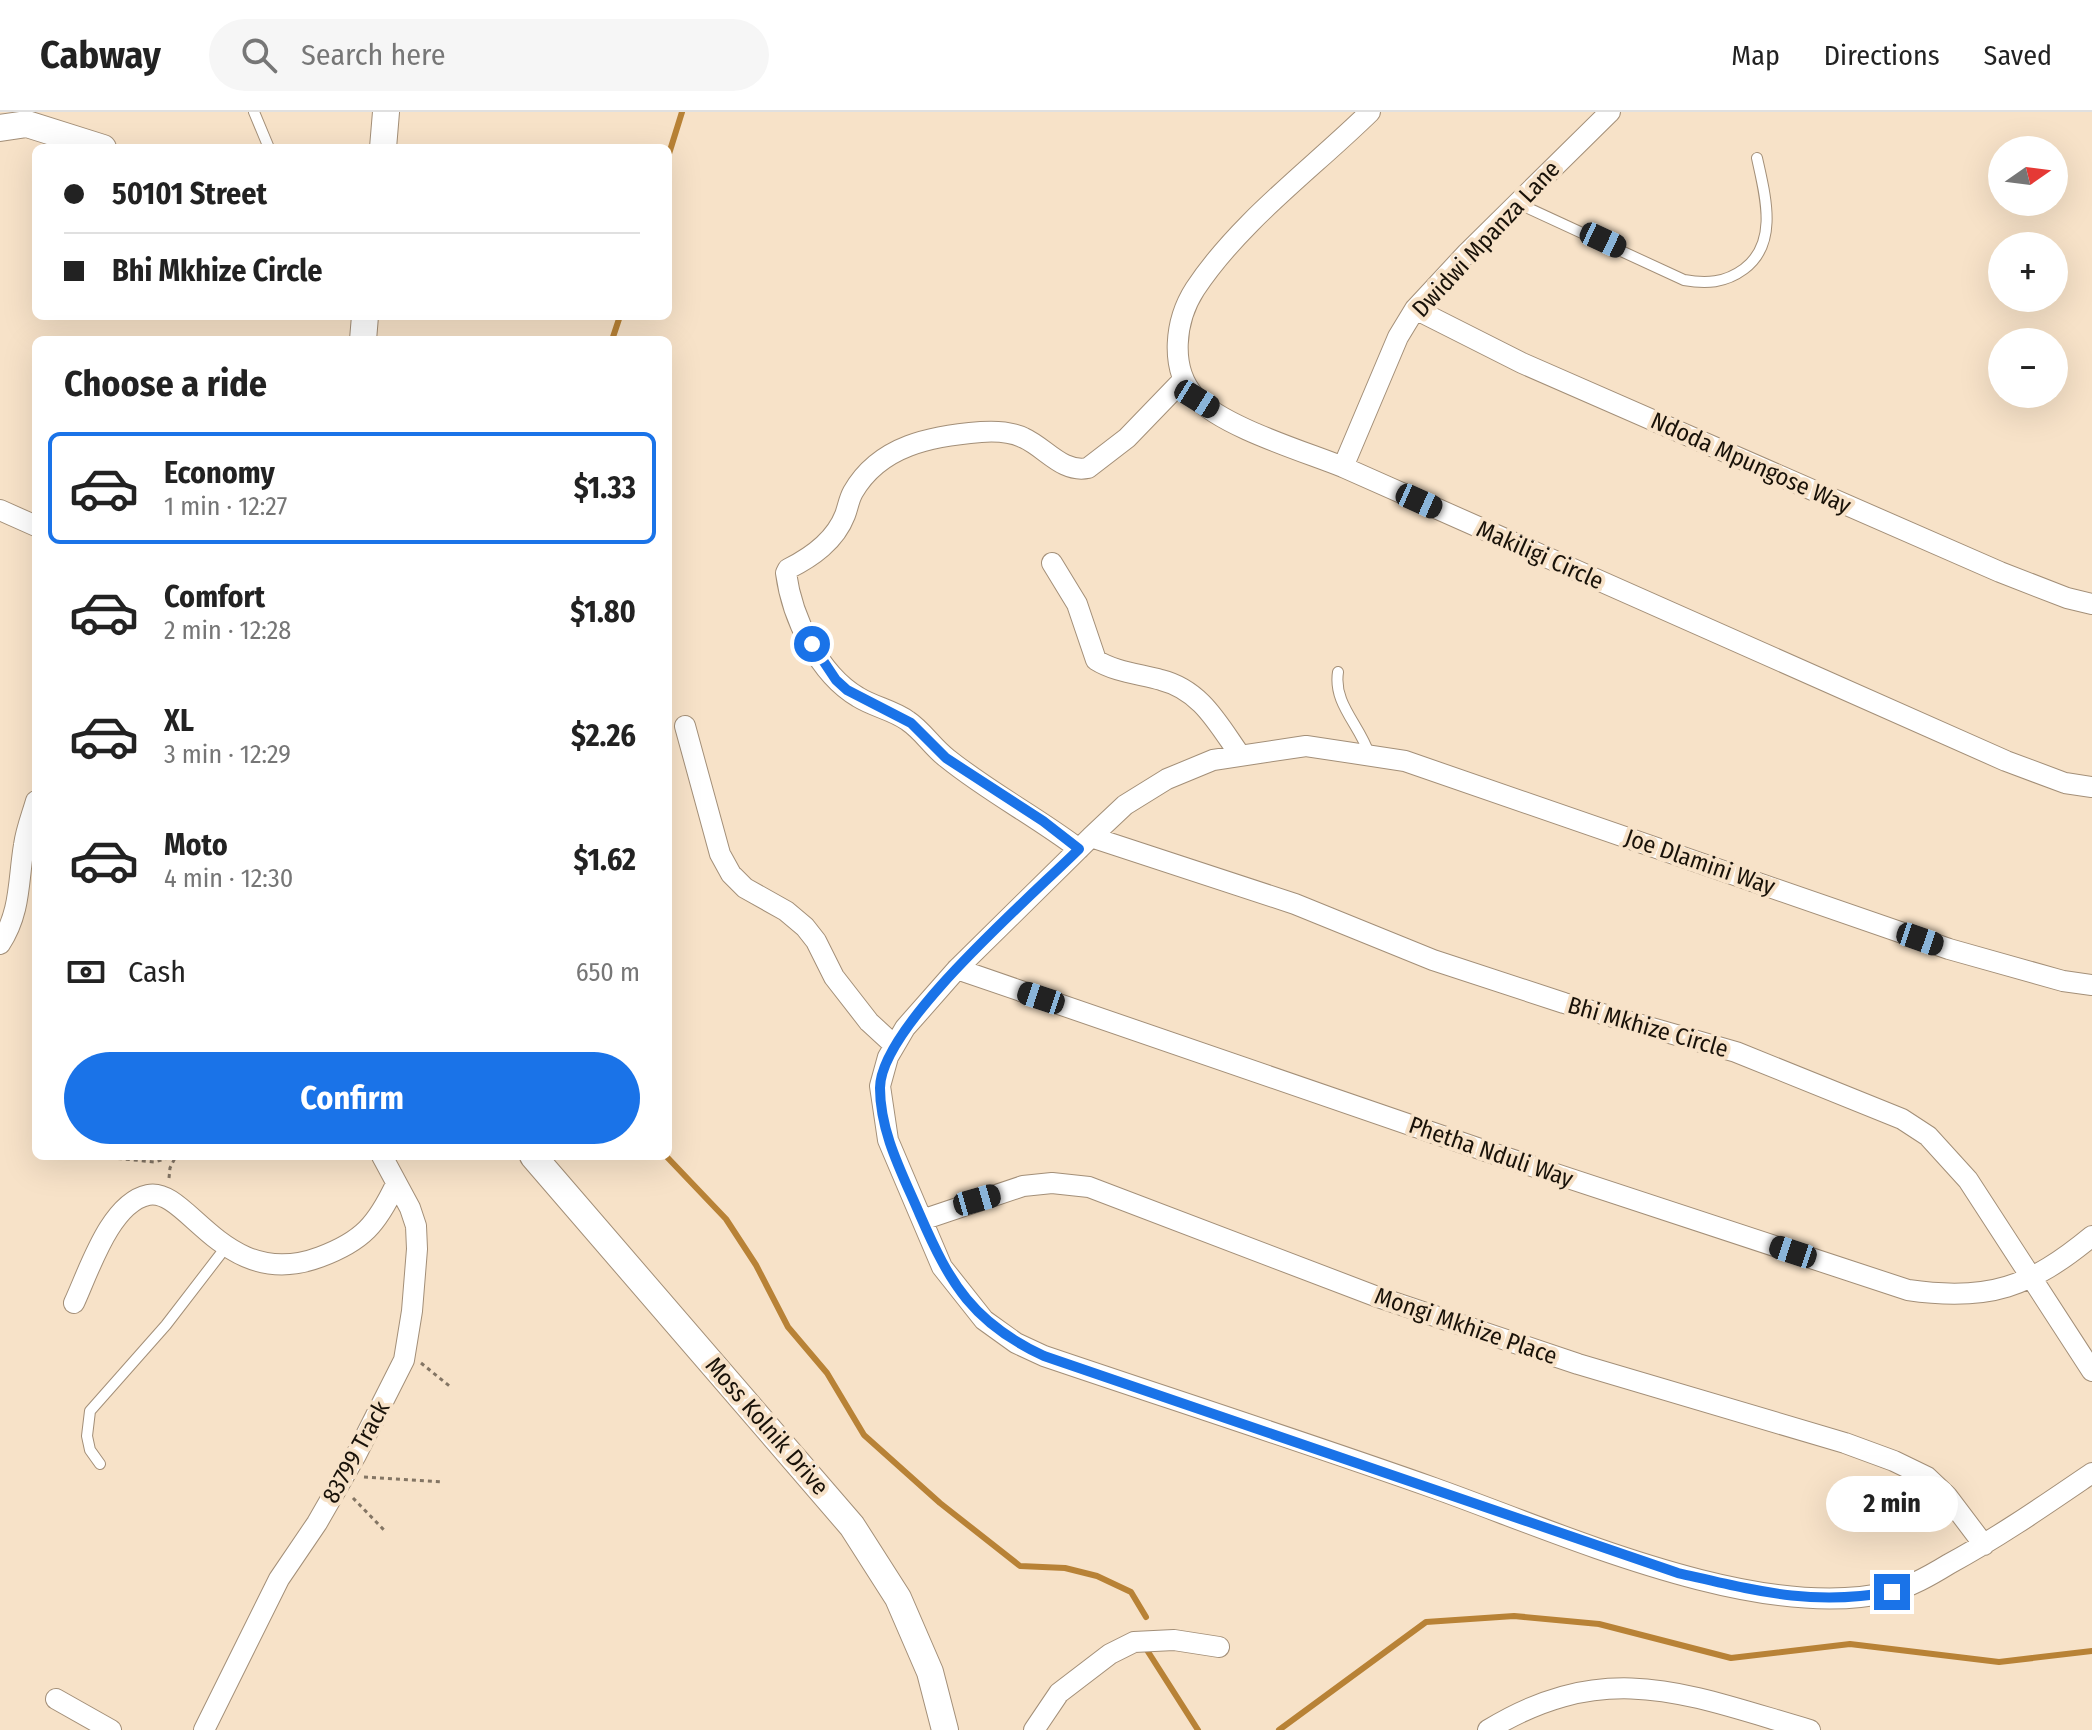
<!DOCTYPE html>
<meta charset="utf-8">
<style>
body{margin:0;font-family:"Fira Sans Condensed",sans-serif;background:#f6f6f6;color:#222;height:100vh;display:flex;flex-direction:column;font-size:30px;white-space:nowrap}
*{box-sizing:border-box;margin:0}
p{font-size:26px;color:#767676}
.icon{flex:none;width:44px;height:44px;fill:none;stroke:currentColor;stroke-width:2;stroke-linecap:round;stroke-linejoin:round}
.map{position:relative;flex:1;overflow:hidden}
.panel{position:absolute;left:32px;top:224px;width:640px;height:824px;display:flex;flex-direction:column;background:#fff;border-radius:12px;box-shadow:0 8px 32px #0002}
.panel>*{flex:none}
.banner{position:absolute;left:32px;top:32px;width:640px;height:176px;border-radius:12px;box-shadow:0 8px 32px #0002;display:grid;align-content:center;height:176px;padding:0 32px;background:#fff}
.needle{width:52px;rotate:76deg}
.tools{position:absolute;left:1988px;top:24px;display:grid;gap:16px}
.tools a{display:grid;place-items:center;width:80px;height:80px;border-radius:50%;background:#fff;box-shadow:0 8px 32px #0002;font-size:40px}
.end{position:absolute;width:36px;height:36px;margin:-18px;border:10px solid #1a73e8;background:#fff;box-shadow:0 0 0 4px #fff}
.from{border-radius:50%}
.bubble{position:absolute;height:56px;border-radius:28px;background:#fff;box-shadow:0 8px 32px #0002;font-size:26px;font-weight:700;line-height:56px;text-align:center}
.car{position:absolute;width:24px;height:48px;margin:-24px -12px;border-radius:10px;box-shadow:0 0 6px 2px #0007;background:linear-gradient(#222 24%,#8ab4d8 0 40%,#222 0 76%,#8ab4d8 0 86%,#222 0)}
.banner b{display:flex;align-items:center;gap:28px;height:76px;font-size:30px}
.banner b+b{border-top:2px solid #e0e0e0}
.banner i{width:20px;height:20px;background:#222}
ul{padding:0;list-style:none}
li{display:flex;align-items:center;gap:24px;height:112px;margin:0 16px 12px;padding:0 16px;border:4px solid transparent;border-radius:12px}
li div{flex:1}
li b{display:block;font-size:30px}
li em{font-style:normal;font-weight:700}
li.active{border-color:#1a73e8}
li>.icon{width:72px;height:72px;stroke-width:1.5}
h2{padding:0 32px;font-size:36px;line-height:96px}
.pay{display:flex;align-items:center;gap:20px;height:88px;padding:0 32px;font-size:30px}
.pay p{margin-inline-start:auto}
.action{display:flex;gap:16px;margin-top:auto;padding:16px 32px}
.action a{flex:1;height:92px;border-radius:48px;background:#1a73e8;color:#fff;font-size:32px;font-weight:700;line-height:92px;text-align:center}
header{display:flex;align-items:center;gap:48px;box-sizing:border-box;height:112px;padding:0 40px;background:#fff;border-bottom:2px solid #e0e0e0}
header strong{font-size:38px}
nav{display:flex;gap:44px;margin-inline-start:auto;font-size:28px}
.search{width:560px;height:72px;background:#f6f6f6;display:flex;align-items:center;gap:20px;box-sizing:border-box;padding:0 28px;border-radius:44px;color:#767676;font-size:30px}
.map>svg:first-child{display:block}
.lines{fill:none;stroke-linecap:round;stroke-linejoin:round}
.stream{stroke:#b88236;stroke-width:6}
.lane-casing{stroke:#a38f78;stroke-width:12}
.street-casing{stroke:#a38f78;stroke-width:22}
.secondary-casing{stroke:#a38f78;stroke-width:28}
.path{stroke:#837564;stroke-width:3;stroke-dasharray:4 4;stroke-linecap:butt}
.lane{stroke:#fff;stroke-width:10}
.street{stroke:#fff;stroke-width:20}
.secondary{stroke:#fff;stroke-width:26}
.route{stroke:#1a73e8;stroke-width:10}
.labels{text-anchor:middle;stroke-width:8;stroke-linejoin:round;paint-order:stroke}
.street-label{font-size:24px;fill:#191209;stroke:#f7e2c8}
</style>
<header>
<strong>Cabway</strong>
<div class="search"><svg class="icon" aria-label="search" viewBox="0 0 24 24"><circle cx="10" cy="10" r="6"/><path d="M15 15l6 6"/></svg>Search here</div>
<nav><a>Map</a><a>Directions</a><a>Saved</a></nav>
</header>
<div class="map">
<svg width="2092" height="1618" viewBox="0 0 2092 1618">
<rect width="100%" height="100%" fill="#f7e2c8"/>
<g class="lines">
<path class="stream" d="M668,45L682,0
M612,228L620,204
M666,1044L726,1107L756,1153L788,1215L827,1261L864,1323L940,1391L1020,1454L1065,1456L1097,1464L1131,1480L1146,1505
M1145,1535L1198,1618
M1279,1618L1426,1510L1514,1504L1599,1512L1731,1546L1850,1532L1999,1550L2092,1539"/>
<g class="lane-casing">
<path id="lane" d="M254,0L269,36
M1517,91L1684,168C1706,172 1725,171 1744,157C1779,131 1765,83 1757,46
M1338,560C1333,592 1360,613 1369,642
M100,1352L90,1338L87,1324L90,1299L166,1213L226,1135"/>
</g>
<g class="street-casing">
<path id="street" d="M1370,0C1312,57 1240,109 1195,177C1175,208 1169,256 1195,285C1223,315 1303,339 1343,355L2006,649L2065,671L2092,675
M1415,197L1522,251L2000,460L2067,486L2092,492
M1343,355L1398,225L1415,197L1467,141L1610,0
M0,398L36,414
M1052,451L1077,492L1096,548C1115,560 1140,562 1161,568C1201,578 1218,612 1240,643
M685,614L720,742L731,762L745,776L786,799L805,815L816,829L834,865L869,910L894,933
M1091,725L1295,792L1433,848L1564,891L1736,940L1902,1007L1928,1024L1968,1068L2092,1259
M1079,737C1037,705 989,680 948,647C933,636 923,619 908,609C893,598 874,595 858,585C819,562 792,506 786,461L788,457C812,445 835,429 845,403C848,395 849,387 853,380C880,333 932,324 981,320C995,319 1012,320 1024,326C1046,336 1062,361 1088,356L1127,326L1183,268
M0,832C21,800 18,769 24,733C26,718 32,703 36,689
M957,857L1483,1038L1908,1178C1989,1190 2030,1175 2092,1124
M2092,873L2063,869L1949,837L1405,649L1306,634L1213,648L1167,667L1125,693L1091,725L957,857L905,916L888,945L880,974L888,1028L942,1155L984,1208L1016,1231L1044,1244C1174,1288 1304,1330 1434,1376C1558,1420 1759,1512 1889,1480C1909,1476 1931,1463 1949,1452C1999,1425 2045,1393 2092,1361
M922,1108L1023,1074L1052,1071L1089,1075L1375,1184L1578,1252L1845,1331L1894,1349L1927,1365L1947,1384L1984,1433
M74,1191C89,1159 110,1091 148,1083C188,1074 224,1181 320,1145C363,1129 377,1112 396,1072
M56,1587L111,1618
M204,1618L279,1467L317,1411L356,1343L404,1248L412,1199L417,1137L416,1114L410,1096L382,1044
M1034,1618L1059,1581L1110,1542L1134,1530L1174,1528L1219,1535
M1488,1618C1608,1545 1688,1583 1810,1618"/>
</g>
<g class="secondary-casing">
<path id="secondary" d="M0,16L27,12L103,36
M383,36L386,0
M363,228L365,204
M533,1044L852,1414L898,1486L930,1560L945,1618"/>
</g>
<path class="path" d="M94,1044L154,1050L176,1044
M169,1066L170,1056L176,1044
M421,1251L452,1276
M364,1365L442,1370
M353,1386L384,1418"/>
<use href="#lane" class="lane"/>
<use href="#street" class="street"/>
<use href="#secondary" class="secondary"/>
</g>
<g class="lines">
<path class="route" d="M812,532L836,568L847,578L911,611L946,646L1043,709L1079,737C1033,783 880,914 880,976C880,1021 903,1063 920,1103C950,1172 973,1211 1044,1244L1678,1461C1757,1479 1810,1494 1892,1480"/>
</g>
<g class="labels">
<g class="street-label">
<text transform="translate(1486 127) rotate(-47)" y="8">Dwidwi Mpanza Lane</text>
<text transform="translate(1751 351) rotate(24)" y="8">Ndoda Mpungose Way</text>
<text transform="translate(1540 443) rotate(24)" y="8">Makiligi Circle</text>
<text transform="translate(1700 750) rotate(19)" y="8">Joe Dlamini Way</text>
<text transform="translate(1648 915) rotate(16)" y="8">Bhi Mkhize Circle</text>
<text transform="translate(1491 1040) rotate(19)" y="8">Phetha Nduli Way</text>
<text transform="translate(1466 1214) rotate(19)" y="8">Mongi Mkhize Place</text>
<text transform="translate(767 1314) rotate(49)" y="8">Moss Kolnik Drive</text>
<text transform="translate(356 1340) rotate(-61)" y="8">83799 Track</text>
</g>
</g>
</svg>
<div class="tools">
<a><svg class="needle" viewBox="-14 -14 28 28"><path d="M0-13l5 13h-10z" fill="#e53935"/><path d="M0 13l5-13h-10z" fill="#767676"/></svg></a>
<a>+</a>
<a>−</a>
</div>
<i class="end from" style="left:812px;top:532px"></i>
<i class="end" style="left:1892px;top:1480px"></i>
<div class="bubble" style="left:1826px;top:1364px;width:132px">2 min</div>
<i class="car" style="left:1603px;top:128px;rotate:115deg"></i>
<i class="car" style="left:1197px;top:287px;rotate:122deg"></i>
<i class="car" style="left:1419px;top:389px;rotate:114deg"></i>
<i class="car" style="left:1920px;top:827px;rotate:109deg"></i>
<i class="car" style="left:1041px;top:886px;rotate:288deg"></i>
<i class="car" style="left:977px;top:1088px;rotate:74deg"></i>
<i class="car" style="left:1793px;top:1140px;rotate:288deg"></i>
<div class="banner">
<b><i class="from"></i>50101 Street</b>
<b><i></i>Bhi Mkhize Circle</b>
</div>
<section class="panel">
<h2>Choose a ride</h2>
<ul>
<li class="active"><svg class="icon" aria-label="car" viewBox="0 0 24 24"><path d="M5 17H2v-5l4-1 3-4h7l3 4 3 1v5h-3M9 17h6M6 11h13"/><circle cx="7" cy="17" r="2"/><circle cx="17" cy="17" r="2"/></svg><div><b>Economy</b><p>1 min · 12:27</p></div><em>$1.33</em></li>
<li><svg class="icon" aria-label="car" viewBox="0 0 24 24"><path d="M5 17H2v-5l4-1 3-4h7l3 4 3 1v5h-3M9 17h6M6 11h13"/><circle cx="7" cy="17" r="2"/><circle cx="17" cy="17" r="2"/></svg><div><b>Comfort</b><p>2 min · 12:28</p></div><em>$1.80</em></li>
<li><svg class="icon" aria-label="car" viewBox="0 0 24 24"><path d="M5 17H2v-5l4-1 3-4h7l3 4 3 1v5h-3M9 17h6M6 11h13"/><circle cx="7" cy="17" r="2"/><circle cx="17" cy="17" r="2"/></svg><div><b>XL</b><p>3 min · 12:29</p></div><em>$2.26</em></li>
<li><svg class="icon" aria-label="car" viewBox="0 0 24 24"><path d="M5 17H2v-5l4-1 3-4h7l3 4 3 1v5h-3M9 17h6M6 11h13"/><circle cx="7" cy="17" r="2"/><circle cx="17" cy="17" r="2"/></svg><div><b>Moto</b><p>4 min · 12:30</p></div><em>$1.62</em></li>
</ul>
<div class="pay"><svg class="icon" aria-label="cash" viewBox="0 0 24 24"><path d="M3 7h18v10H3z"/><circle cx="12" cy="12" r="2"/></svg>Cash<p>650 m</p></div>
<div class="action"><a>Confirm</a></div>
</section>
</div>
